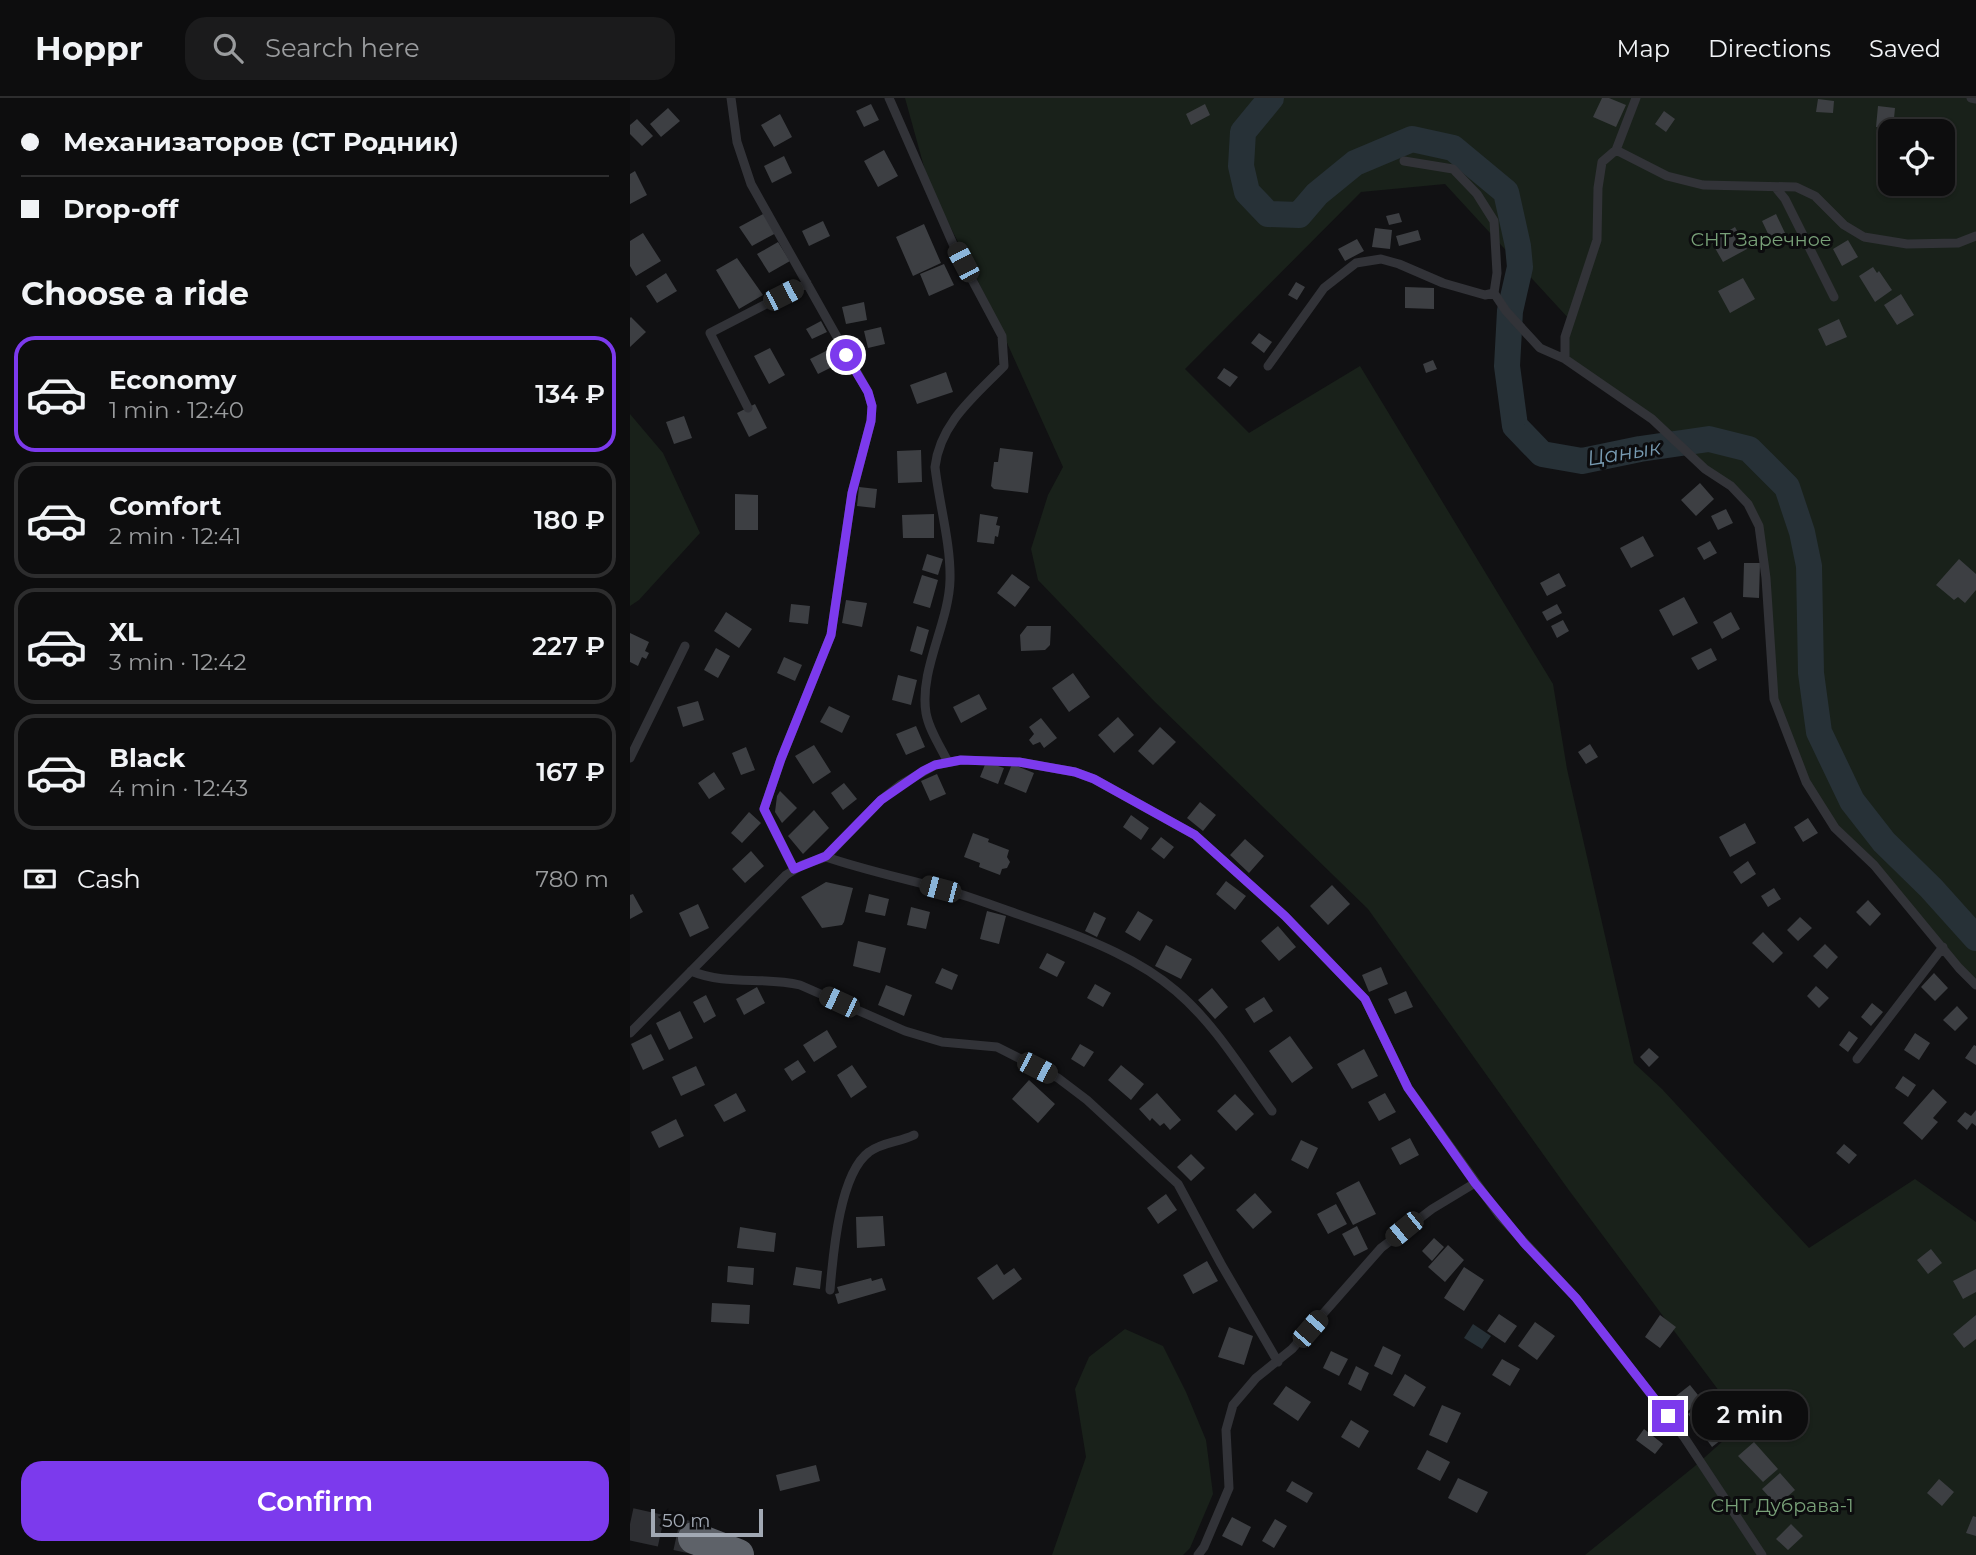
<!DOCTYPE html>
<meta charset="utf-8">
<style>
body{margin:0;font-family:Montserrat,sans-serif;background:#1b1b1c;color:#f1f3f6;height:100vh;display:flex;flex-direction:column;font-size:26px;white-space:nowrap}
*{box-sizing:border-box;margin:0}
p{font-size:23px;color:#9a9c9e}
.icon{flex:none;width:38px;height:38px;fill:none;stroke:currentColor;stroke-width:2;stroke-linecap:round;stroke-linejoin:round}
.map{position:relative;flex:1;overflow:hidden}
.side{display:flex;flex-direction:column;background:#0d0d0e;width:630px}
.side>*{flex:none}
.hud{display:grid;align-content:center;height:154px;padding:0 21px;background:#0d0d0e}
.controls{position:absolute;left:1248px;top:21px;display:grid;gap:14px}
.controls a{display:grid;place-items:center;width:77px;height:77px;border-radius:14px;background:#0d0d0e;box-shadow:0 2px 5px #0004,0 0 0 2px #2d2d2e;font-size:35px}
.scale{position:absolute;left:21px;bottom:18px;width:112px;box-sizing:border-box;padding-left:7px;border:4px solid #a2a9b4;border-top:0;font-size:19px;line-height:24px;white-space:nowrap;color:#a2a9b4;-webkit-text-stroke:5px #0c0c0e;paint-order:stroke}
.end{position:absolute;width:32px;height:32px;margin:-16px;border:9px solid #7c3aed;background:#fff;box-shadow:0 0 0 4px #fff}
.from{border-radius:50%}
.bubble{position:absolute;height:49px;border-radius:21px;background:#0d0d0e;box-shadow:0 2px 5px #0004,0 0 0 2px #2d2d2e;font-size:23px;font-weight:600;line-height:49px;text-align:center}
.car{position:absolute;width:21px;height:42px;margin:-21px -10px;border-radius:9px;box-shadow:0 0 5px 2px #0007;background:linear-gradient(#222 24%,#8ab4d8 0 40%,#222 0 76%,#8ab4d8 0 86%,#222 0)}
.hud b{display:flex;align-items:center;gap:24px;height:66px;font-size:26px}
.hud b+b{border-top:2px solid #2d2d2e}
.hud i{width:18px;height:18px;background:#f1f3f6}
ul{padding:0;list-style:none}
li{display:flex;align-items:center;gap:21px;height:116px;margin:0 14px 10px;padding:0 7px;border:4px solid #2d2d2e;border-radius:21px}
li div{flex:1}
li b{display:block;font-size:26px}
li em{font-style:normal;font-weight:600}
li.selected{border-color:#7c3aed}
li>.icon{width:63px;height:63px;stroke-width:1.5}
h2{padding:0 21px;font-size:32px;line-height:84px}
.pay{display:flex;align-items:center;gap:18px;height:77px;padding:0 21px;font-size:26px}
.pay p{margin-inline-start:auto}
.cta{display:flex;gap:14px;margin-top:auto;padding:14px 21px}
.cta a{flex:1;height:80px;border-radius:21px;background:#7c3aed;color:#fff;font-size:28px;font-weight:600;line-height:80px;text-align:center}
header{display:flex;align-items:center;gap:42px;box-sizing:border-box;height:98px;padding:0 35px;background:#0d0d0e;border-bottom:2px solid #2d2d2e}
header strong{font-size:33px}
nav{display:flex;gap:38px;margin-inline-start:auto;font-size:24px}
.search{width:490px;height:63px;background:#1b1b1c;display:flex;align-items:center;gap:18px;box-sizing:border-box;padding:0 24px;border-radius:21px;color:#9a9c9e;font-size:26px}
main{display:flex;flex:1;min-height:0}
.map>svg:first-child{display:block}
.green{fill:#19211a;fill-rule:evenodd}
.water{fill:#273137}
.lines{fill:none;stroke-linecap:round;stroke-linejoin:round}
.river{stroke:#273137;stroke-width:26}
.building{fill:#3d3f43}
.highway-tunnel{stroke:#2e2f33;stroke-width:32;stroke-dasharray:32 16;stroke-linecap:butt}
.lane{stroke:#323338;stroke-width:9}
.highway{stroke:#5e6269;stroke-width:32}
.route{stroke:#7c3aed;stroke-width:9}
.labels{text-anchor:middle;stroke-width:6;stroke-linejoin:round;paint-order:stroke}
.park-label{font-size:19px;fill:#78a078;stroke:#0c0c0e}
.water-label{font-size:21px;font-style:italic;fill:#779ab1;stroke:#0c0c0e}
</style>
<header>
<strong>Hoppr</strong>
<div class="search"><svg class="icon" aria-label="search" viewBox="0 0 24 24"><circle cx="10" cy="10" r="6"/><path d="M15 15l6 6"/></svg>Search here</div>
<nav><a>Map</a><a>Directions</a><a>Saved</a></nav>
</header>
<main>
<section class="side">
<div class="hud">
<b><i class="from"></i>Механизаторов (СТ Родник)</b>
<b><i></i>Drop-off</b>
</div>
<h2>Choose a ride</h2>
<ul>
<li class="selected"><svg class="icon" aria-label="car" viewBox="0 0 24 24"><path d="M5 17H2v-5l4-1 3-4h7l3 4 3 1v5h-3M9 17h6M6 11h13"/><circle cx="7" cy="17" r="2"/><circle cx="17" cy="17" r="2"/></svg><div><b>Economy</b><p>1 min · 12:40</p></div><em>134 ₽</em></li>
<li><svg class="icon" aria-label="car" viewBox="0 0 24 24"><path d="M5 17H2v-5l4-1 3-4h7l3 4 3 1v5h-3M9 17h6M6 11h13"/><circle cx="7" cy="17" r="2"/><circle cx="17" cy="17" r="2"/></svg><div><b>Comfort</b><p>2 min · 12:41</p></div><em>180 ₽</em></li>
<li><svg class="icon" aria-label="car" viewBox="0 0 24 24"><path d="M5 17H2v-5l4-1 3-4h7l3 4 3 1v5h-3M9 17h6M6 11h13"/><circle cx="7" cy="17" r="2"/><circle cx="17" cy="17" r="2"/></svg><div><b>XL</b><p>3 min · 12:42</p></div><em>227 ₽</em></li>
<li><svg class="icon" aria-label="car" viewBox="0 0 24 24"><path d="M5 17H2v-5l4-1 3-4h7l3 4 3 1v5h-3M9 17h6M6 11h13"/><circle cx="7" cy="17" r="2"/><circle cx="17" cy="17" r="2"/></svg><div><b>Black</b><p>4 min · 12:43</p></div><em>167 ₽</em></li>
</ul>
<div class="pay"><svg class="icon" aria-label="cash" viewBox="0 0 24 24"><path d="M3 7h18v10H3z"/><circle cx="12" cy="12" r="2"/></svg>Cash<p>780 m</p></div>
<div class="cta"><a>Confirm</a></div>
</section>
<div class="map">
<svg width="1346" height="1457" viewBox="0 0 1346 1457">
<rect width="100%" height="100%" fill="#111113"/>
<path class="green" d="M275,0H1346V887L1205,730L1176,684L1144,601L1129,428L1118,406L1053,349L935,261L940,222L815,86L731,94L555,271L619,335L730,268L923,586L937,671L1004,965L1032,991L1179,1150L1285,1081L1346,1124V1457H955L1065,1368L1113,1325L938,1091L738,811L524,603L408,482L401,451L418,397L433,369L359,205L299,87ZM1260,33H1312V86H1260Z
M0,316L33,355L70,435L9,502L0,508Z
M495,1231L533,1248L556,1294L576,1342L583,1396L560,1450L553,1457H422L456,1359L445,1291L459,1259Z"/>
<path class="water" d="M843,1226L861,1238L852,1251L834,1240Z"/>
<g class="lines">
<path class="river" d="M641,0L613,34L611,68L617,94L638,116L669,117L687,96L725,65L782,41L823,50L876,94L888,148L890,169L880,213L877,268L885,328L912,356L952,363L1010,351L1079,341L1119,351L1157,389L1172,434L1179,468L1181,575L1189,634L1222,703L1254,744L1301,790L1346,840"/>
</g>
<path class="building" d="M972,0H979L996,7L986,29L963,19Z
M1188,1L1204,3L1203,15L1186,14Z
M241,6L249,22L234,29L226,13Z
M575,6L580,17L561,27L556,16Z
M1248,8L1265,10L1263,31L1246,29Z
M38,10L50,23L31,39L20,26Z
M1034,13L1045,21L1036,34L1025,26Z
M150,16L162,39L144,49L131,27Z
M7,21L23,38L12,48L0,36V27Z
M254,52L268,78L248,89L234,63Z
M154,58L162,75L142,85L134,68Z
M5,73L17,97L0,106V76Z
M137,114L148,134L122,148L109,129Z
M769,115L772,124L759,127L756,118Z
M1146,116L1155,135L1141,142L1132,123Z
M193,123L200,138L179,148L172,133Z
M294,126L311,165L283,178L266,139Z
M1105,129L1117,151L1093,164L1081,143Z
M745,130L762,132L760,151L742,149Z
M788,132L791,142L769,148L766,138Z
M13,135L31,163L6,178L0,168V143Z
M727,141L734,153L715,163L708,151Z
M1218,142L1228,159L1212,168L1203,151Z
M148,144L160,163L139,175L127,156Z
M107,160L133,197L109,211L86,172Z
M314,166L324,187L299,198L290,176Z
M1243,169L1247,175L1249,173L1262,192L1245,204L1229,178Z
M36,175L47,193L27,205L16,188Z
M1113,180L1125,201L1100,215L1088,193Z
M666,184L675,189L667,202L658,197Z
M775,189L804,190V211L775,210Z
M1271,196L1284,217L1267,227L1254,207Z
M234,204L237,222L216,226L212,209Z
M1,219L16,234L0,249V220Z
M1209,221L1217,239L1196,248L1188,231Z
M191,223L197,234L182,241L176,231Z
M251,229L255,246L238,250L234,233Z
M629,235L642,244L634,255L621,245Z
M140,250L155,277L139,286L124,258Z
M198,252L206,267L188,276L180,261Z
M803,262L807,271L796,275L793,266Z
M594,270L608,279L600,289L587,280Z
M316,274L323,294L287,306L280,287Z
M125,306L137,330L119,339L107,315Z
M54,318L62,340L44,346L36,324Z
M370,350L403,354L398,395L364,391L361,388L364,364H368Z
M291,352L292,384L268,385L267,353Z
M1070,385L1084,401L1066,418L1051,402Z
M229,389L247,391L245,410L227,408Z
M105,396L128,397V432H105Z
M1096,411L1103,425L1088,432L1081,418Z
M304,416V440H273L272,417Z
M350,416L368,419L366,427L370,428L368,439L365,438L364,446L347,444Z
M1013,438L1024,458L1001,470L990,450Z
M1080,443L1087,455L1074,462L1067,450Z
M297,456L313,461L308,477L292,472Z
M1329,461L1346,476V492L1335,505L1328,499L1324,502L1306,487Z
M1114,465H1130L1129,500L1113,499Z
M929,475L936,488L917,498L910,485Z
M382,476L400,489L385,509L367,495Z
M292,477L308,482L300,510L283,505Z
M1054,499L1068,525L1043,538L1029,512Z
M216,502L237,505L232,529L212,525Z
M161,506L180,508L178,526L159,524Z
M927,506L932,515L917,523L912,514Z
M96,514L122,531L109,550L84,533Z
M1101,514L1110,531L1092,541L1083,524Z
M933,522L939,533L927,540L921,528Z
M287,528L299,532L292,557L280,553Z
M397,528H421L420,547L415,552L391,553L390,537Z
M0,535L19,544L15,553L19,555L16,561L12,559L8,568L0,564Z
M86,550L100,558L88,580L74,572Z
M1081,550L1087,562L1068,572L1061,560Z
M154,559L172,567L165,583L147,575Z
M443,575L460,599L439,614L422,590Z
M268,577L287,582L281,607L262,602Z
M349,596L357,611L331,625L323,609Z
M68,603L74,622L53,629L47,609Z
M199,608L220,618L212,635L190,624Z
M488,619L504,637L484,655L468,637Z
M411,620L427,640L414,650L410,644L403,647L399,642L404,636L399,629Z
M286,628L295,649L276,657L266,636Z
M530,629L546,644L523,667L508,653Z
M960,646L968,659L956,666L948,654Z
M184,647L201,674L183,686L165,658Z
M116,649L125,672L111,677L102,655Z
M356,664L374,670L368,686L350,679Z
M382,666L404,675L396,695L374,686Z
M84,674L95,691L79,701L68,685Z
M307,676L316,696L300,703L291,683Z
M214,685L227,701L213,712L201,695Z
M150,693L167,710L152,725L145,714L147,698Z
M570,704L586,717L573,733L557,720Z
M184,712L199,730L173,756L158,738Z
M119,714L131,725L112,745L101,735Z
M501,717L519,730L511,742L493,729Z
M1178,720L1188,735L1173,744L1164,729Z
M1115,725L1126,745L1100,759L1089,739Z
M343,735L359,741L358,744L379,752L377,759L380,764L377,770L372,771L370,777L349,769L350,765L334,759Z
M531,739L544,749L534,761L521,751Z
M615,741L634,758L619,775L600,757Z
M121,753L134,768L115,785L102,771Z
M1118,763L1126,776L1111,786L1103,774Z
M596,783L616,798L605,812L586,796Z
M196,784L223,790L214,824L212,827L192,830L171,799Z
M702,787L720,806L698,827L680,808Z
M1144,790L1151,801L1138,809L1131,798Z
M3,796L13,814L0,821V797Z
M239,796L259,801L255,818L235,814Z
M1238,802L1251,816L1240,828L1226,814Z
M68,806L79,830L60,839L49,815Z
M281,809L300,814L296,831L277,827Z
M357,813L376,818L369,846L350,841Z
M508,813L523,822L510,843L495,834Z
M464,814L476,820L467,839L455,833Z
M1170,819L1182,830L1168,843L1157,832Z
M648,828L666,849L649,863L631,843Z
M1133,834L1153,855L1143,865L1122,845Z
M228,843L256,850L250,875L223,868Z
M1195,846L1208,859L1197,871L1183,858Z
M536,847L562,861L551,881L525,868Z
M417,855L435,864L427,879L409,870Z
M751,869L758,886L739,894L732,877Z
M312,870L328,877L322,892L305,885Z
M1304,875L1318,890L1305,903L1291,889Z
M465,886L481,895L473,909L457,900Z
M256,887L282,897L274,918L248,907Z
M1186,888L1199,900L1189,910L1177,898Z
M127,889L135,905L114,917L106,901Z
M582,890L598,909L585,921L568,902Z
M776,893L783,909L765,916L758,901Z
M76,897L86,918L74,925L63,904Z
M634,899L643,913L624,925L615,911Z
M1242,905L1253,914L1241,928L1231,919Z
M1327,908L1338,920L1325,933L1313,922Z
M50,913L63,940L39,952L26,925Z
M197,932L207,949L184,964L173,947Z
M1219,933L1228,940L1218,954L1209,947Z
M1285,935L1300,945L1289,962L1274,952Z
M21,936L34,962L13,972L1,946Z
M660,938L683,970L662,985L639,953Z
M450,946L464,954L454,969L441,961Z
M1344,947L1346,948V967L1335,960Z
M1019,950L1029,959L1019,969L1010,959Z
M734,951L748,978L722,991L707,966Z
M168,962L176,974L162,983L154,971Z
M222,967L237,989L221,1000L207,977Z
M491,967L514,986L501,1002L478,982Z
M66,968L75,987L51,998L42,979Z
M1273,978L1286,987L1278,999L1265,990Z
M399,982L425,1006L408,1025L382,1001Z
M1303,991L1317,1004L1303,1020L1308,1024L1292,1042L1273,1025Z
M106,995L116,1013L94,1024L84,1007Z
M527,995L551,1022L540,1032L534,1025L530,1028L522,1020L520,1023L509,1011Z
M755,995L766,1014L749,1023L738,1004Z
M605,996L624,1016L606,1033L587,1013Z
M1346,1012V1028L1342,1025L1337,1032L1327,1023L1335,1014L1341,1018Z
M46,1021L54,1038L29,1050L21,1034Z
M780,1040L789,1057L770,1067L761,1050Z
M671,1042L688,1050L678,1071L661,1062Z
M1214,1046L1227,1057L1219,1066L1206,1055Z
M561,1056L575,1070L561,1083L547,1069Z
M729,1083L746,1116L723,1127L706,1095Z
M625,1095L642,1114L623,1131L606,1112Z
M536,1096L547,1112L528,1126L517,1110Z
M706,1106L717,1126L698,1136L687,1116Z
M253,1118L255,1148L227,1150L226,1119Z
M727,1128L738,1151L724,1158L712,1136Z
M110,1129L146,1135L144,1154L107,1150Z
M804,1140L814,1149L802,1163L792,1153Z
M818,1147L834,1162L815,1184L798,1169Z
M1301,1151L1312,1165L1298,1176L1287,1162Z
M577,1163L588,1183L563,1196L553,1177Z
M367,1166L374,1177L384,1170L392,1181L363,1202L347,1180Z
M98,1168L124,1170L123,1187L97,1184Z
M166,1169L192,1173L190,1191L163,1187Z
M834,1169L854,1182L834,1213L814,1200Z
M1346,1171V1194L1333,1201L1323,1183Z
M241,1180L242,1183L252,1180L256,1192L208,1206L205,1196L209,1195L207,1189Z
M82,1205L120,1207L119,1226L81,1224Z
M869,1216L887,1228L875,1245L857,1233Z
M1030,1217L1046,1229L1030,1250L1015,1239Z
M1346,1217V1241L1334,1250L1323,1236Z
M905,1224L925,1238L907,1262L888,1248Z
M599,1229L623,1238L614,1267L588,1259Z
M753,1248L771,1257L762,1277L744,1268Z
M701,1253L718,1261L709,1278L693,1270Z
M872,1261L890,1271L880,1288L862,1277Z
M726,1268L739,1275L731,1293L718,1286Z
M775,1276L796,1289L784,1309L763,1297Z
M1060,1287L1072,1302L1049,1320L1037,1305Z
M656,1288L681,1304L668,1323L643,1306Z
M1072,1305L1096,1338L1082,1349L1058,1316Z
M812,1307L831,1315L817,1345L799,1337Z
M721,1322L739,1333L729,1350L711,1339Z
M1014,1331L1033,1346L1025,1356L1006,1342Z
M1124,1344L1148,1371L1133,1384L1108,1358Z
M797,1352L820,1364L810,1383L787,1371Z
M186,1367L190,1383L150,1393L146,1377Z
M1150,1375L1165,1392L1147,1408L1132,1391Z
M828,1380L858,1394L847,1415L818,1400Z
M1309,1381L1324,1394L1312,1408L1297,1395Z
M662,1383L683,1395L677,1405L656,1393Z
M1343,1418L1346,1419V1438L1336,1435Z
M602,1419L621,1429L612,1448L592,1438Z
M645,1421L657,1428L644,1450L632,1443Z
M1161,1426L1173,1438L1158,1452L1146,1441Z"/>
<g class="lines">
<path class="highway-tunnel" d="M0,1426L64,1440"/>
<path class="lane" d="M101,0L107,44L121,86L238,294L242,308L241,323L222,395L201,537L151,661L134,711L164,771
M259,0L323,146L372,238L374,268C345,298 310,325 305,369C309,405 321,446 320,482C319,525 289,572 296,615C299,632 310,648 318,664
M1006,0L986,52L972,64L968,90L967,142L935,239V261L1022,321L1075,371L1101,388L1118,406L1129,428L1136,480L1144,601L1176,684L1205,730L1244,767L1329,870L1346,887
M1341,0L1346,1
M986,52L1037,78L1073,87L1166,89L1185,98L1214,127L1234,139L1277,146L1328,145L1346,138
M1146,90L1155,101L1204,199
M864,195L876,213L910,250L935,261
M638,268L694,190L726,165L751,161L769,166L813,185L855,197L864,195L867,175L864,123L847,96L823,71L774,63
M118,310L80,235L177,185
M0,660L55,548
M196,759C243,775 292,784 339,799C366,808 392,818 419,827C463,843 510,862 546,893C585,926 612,972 642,1013
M61,873C97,888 133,878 170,887L275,933L312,944L367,949L428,980L457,1002L548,1086L591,1166L648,1264
M0,935L156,777L172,767L196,759L251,702L270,687L305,667L331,662L389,664L445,674L464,681L565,737L655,818L735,901L778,990L870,1118L946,1200L1054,1339L1132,1457
M1227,961L1313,849
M200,1192C203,1158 209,1076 239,1054C252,1044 270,1044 284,1037
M568,1457L574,1449L599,1390L596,1332L603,1307L626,1280L662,1251L751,1150L802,1111L845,1085"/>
<path class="highway" d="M64,1440L108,1457"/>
</g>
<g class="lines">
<path class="route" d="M216,257L238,294L242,308L241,323L222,395L201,537L151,661L134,711L164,771L196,758L251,702L293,673L305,667L331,662L389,664L445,674L464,681L565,737L655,818L735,901L778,990L845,1085L894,1145L946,1200L1038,1318"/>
</g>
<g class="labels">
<g class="park-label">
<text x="1131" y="148">СНТ Заречное</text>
<text x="1152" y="1414">СНТ Дубрава-1</text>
</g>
<g class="water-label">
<text transform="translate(994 355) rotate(-9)" y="7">Цанык</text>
</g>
</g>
</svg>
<div class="controls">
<a><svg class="icon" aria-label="locate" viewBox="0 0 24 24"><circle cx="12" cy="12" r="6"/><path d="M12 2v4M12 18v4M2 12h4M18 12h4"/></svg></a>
</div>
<div class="scale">50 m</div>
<i class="end from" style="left:216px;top:257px"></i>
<i class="end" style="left:1038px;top:1318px"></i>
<div class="bubble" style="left:1062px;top:1293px;width:116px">2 min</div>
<i class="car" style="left:333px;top:164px;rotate:332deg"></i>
<i class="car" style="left:153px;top:197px;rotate:63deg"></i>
<i class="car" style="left:310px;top:791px;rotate:285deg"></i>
<i class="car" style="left:209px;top:904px;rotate:295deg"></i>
<i class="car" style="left:407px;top:970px;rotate:117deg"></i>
<i class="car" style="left:774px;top:1131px;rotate:231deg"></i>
<i class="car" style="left:680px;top:1231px;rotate:41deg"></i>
</div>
</main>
